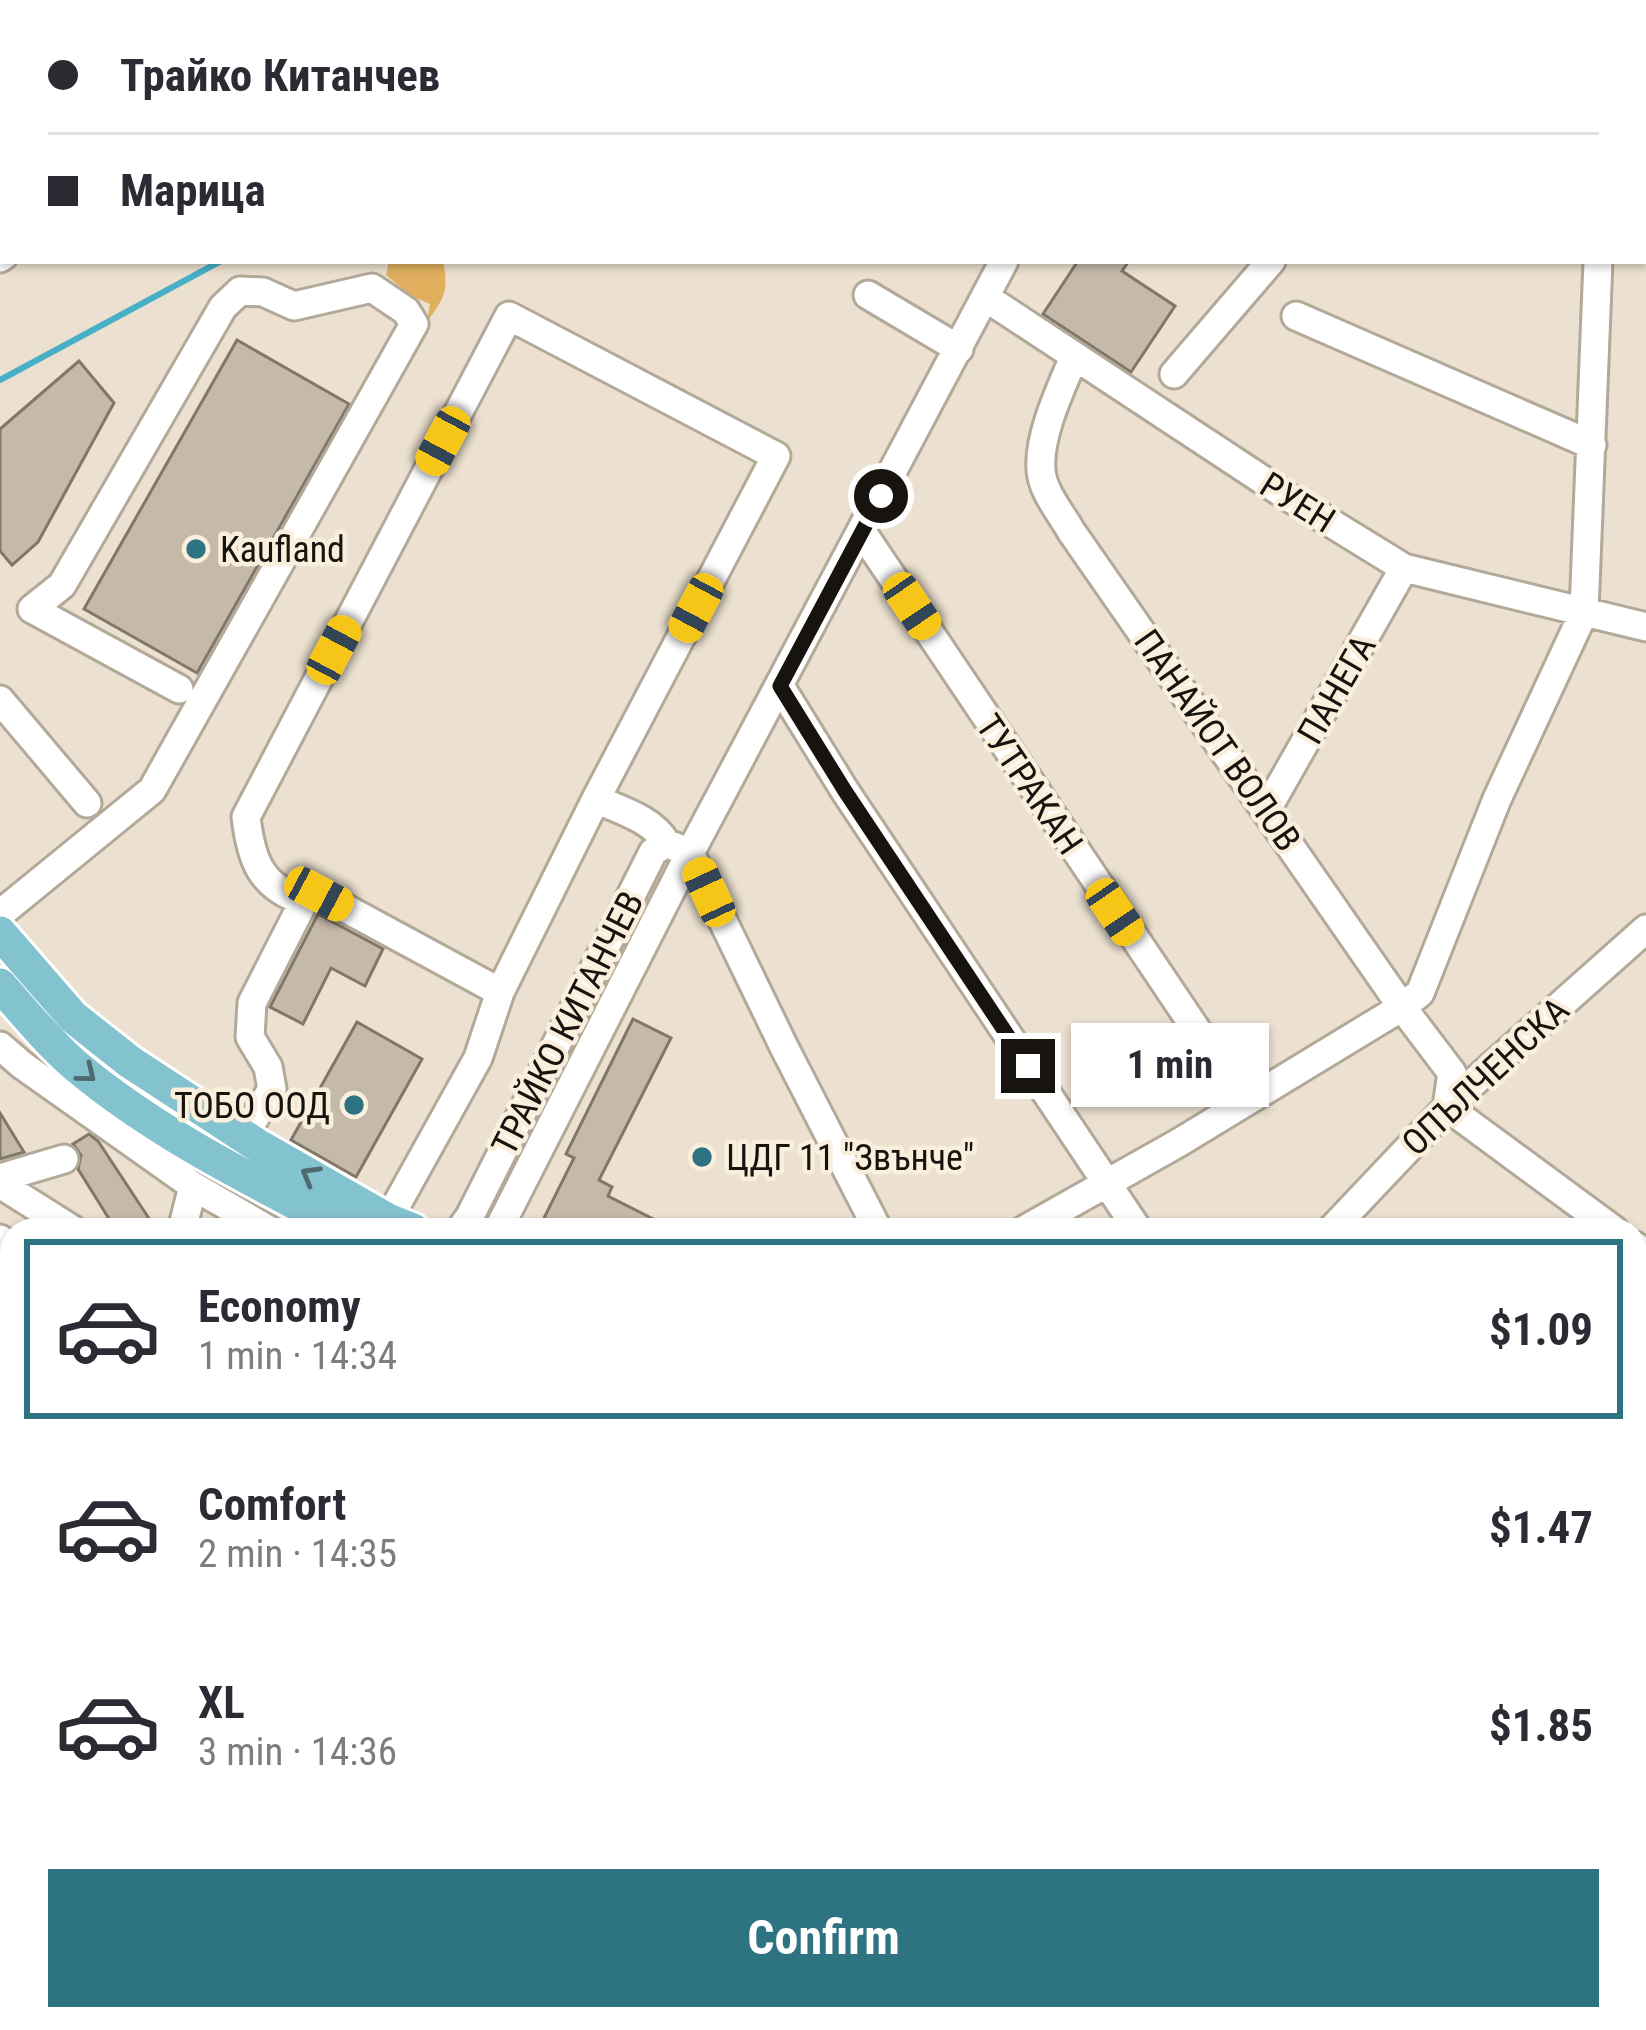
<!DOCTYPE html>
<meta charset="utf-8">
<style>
body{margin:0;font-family:"Roboto Condensed",sans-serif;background:#f7f7f7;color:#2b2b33;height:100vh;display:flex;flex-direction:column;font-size:45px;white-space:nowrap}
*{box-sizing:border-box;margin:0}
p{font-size:39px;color:#7c7c81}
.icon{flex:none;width:66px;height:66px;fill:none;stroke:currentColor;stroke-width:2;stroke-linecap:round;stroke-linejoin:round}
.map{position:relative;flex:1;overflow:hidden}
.panel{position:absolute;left:0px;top:1218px;width:1647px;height:813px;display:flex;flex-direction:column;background:#fff;border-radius:36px 36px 0 0;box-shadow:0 3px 9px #0004}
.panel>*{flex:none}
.guide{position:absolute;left:0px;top:0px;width:1647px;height:264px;box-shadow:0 3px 9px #0004;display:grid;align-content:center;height:264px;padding:0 48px;background:#fff}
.end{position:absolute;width:54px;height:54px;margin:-27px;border:15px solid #17130e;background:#fff;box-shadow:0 0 0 6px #fff}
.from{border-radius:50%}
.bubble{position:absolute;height:84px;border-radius:0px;background:#fff;box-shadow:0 3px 9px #0004;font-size:39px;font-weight:700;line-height:84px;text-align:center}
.car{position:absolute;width:36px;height:72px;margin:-36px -18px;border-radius:15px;box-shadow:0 0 9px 3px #0007;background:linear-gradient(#f5c518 24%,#345 0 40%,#f5c518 0 76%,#345 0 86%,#f5c518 0)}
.guide b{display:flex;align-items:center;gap:42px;height:114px;font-size:45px}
.guide b+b{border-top:3px solid #e1e1e2}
.guide i{width:30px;height:30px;background:#2b2b33}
ul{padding:21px 0 0;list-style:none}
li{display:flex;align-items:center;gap:36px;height:180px;margin:0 24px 18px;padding:0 24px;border:6px solid transparent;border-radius:0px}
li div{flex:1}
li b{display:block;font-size:45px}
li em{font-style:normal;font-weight:700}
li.on{border-color:#2e7382}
li>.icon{width:108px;height:108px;stroke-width:1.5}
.button{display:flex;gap:24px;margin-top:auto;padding:24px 48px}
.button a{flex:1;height:138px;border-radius:0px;background:#2e7382;color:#fff;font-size:48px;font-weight:700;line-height:138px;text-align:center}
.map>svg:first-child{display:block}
.green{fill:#e0b05f}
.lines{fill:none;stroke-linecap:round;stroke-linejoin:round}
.stream{stroke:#47afc6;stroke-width:6}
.canal{stroke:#47afc6;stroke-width:21}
.building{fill:#c5baaa;stroke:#817768;stroke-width:3}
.minor-casing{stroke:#b3a999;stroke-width:33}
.major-casing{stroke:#fff;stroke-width:39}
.path{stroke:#8c8479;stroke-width:3;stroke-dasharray:6 6;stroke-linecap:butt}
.minor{stroke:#fff;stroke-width:27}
.major{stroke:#83c2cf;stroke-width:33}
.oneway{stroke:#4d6a6e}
.route{stroke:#17130e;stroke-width:15}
.poi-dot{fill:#2e7382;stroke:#faeedd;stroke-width:4.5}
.labels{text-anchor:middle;stroke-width:9;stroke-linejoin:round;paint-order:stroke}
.street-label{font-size:36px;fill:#17130e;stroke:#faeedd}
.poi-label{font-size:36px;fill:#17130e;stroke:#faeedd;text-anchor:start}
</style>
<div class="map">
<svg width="1646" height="2030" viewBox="0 0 1646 2030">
<rect width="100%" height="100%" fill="#ece1d0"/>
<path class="green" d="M389,261H443C449,291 445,297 427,322L430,304L411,296L386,275Z"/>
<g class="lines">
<path class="stream" d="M696,3L702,0
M0,380L221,261"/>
<path class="canal" d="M1635,1343L1646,1332
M1342,2019L1344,2030"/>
</g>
<path class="building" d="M1078,261H1129L1122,271L1175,306L1131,372L1043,314Z
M237,340L349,404L197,673L84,609Z
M79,361L114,403L38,542L12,565L0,551V429Z
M318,914L383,949L365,986L331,968L303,1024L270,1007Z
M633,1019L671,1038L599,1180L612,1187L608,1196L675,1230H612L595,1221L591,1230H538L574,1158L566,1154Z
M357,1022L422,1059L356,1177L291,1140Z
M0,1113L24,1152L0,1159Z
M89,1134L98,1141L150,1220L135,1230H116L78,1169L81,1155L73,1144Z"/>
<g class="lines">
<g class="minor-casing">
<path id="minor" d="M353,0L354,3
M1333,0L1334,3
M1516,0L1517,3
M446,3L451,0
M1137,3L1139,0
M1644,150L1646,148
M1644,208L1646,209
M0,258L3,256
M868,295L959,349
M985,297L1287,496L1404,568L1646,627
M1296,316L1592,445
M1074,357C1061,388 1038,436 1041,470C1042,491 1061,513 1071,531L1402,1007L1452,1073L1447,1107L1614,1230
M1174,374L1271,261
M862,532L1245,1102
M780,686L845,791L1138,1230
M0,700L87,803
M596,799C620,810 653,819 666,843
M1267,809L1404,568
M690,853L784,1047L878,1230
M304,901L319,894L500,992
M0,914L152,790L414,324L406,311L372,288L294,306L263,292L240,291L223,307L62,585L32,609L179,689
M0,1046L22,1065L193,1186L269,1230
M254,1119L272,1089L268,1067L250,1037L252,1003L304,901C260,887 251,859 246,817L509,316L776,456L596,799L500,992L478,1058L388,1220
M0,1178L64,1159
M0,1184L73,1230
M182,1230L193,1186
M460,1230L470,1216L653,852L666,843L690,853
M498,1230L690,853L1004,261
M1024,1230L1180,1142L1402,1007L1420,993L1497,799L1584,612L1598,261
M1331,1230L1456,1098L1646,929
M0,1239L12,1247
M1635,1246L1646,1254
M1635,1292L1646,1281
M1635,1418L1646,1405
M0,1574L12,1583
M0,1761L12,1763
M1635,1785L1646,1772
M1635,1893L1646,1903
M0,1896L12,1898
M1635,2012L1646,2005
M598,2019L603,2030
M1045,2019L1048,2030
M1233,2019L1237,2030
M1278,2019L1280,2030
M0,2020L12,1994
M39,2030L43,2019
M86,2030L91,2019
M217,2030L220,2019
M384,2030L386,2019
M928,2030L955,2019
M1603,2030L1622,2019"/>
</g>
<g class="major-casing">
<path id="major" d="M0,933L73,1017L130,1062L257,1145L388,1220L413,1230
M0,985C24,1012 49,1043 76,1066C157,1134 254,1181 347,1230
M1398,2019L1400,2030"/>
</g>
<path class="path" d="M1635,1321L1646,1333"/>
<use href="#minor" class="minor"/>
<use href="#major" class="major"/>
</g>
<defs><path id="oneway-chevron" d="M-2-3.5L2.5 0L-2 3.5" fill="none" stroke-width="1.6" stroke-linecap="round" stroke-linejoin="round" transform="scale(3)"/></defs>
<g class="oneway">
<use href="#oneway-chevron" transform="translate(87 1074) rotate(39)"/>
<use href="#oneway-chevron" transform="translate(310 1175) rotate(-150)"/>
</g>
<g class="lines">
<path class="route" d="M881,496L780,686L845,791L1028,1066"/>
</g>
<g class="poi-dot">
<circle cx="196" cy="549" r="12"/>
<circle cx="354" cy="1105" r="12"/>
<circle cx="702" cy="1157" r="12"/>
</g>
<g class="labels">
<g class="street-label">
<text transform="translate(1298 502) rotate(32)" y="13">РУЕН</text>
<text transform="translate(1336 689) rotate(-60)" y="13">ПАНЕГА</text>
<text transform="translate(1218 740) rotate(55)" y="13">ПАНАЙОТ ВОЛОВ</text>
<text transform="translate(1030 784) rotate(56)" y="13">ТУТРАКАН</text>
<text transform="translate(567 1023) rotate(-63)" y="13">ТРАЙКО КИТАНЧЕВ</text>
<text transform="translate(1485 1076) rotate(-43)" y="13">ОПЪЛЧЕНСКА</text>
</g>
<g class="poi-label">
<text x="220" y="562">Kaufland</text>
<text x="330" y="1118" text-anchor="end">ТОБО ООД</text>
<text x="726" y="1170">ЦДГ 11 "Звънче"</text>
</g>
</g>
</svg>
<i class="end from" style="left:881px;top:496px"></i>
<i class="end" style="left:1028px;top:1066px"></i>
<div class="bubble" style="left:1071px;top:1023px;width:198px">1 min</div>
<i class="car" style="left:443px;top:441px;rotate:208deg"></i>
<i class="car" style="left:912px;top:606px;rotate:146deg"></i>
<i class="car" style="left:696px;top:608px;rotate:208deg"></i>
<i class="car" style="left:334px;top:650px;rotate:28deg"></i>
<i class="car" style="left:709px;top:892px;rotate:335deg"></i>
<i class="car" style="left:319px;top:894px;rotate:118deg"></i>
<i class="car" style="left:1115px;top:912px;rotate:146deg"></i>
<div class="guide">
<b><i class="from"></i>Трайко Китанчев</b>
<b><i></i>Марица</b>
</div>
<section class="panel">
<ul>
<li class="on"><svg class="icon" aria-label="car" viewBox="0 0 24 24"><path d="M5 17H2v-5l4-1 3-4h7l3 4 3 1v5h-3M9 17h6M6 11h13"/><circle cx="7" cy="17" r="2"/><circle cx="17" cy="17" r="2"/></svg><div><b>Economy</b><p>1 min · 14:34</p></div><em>$1.09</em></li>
<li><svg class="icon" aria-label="car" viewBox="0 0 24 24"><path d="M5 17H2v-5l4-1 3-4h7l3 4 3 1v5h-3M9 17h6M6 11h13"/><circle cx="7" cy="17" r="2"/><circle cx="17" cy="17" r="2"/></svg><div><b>Comfort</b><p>2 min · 14:35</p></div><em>$1.47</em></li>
<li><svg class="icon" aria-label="car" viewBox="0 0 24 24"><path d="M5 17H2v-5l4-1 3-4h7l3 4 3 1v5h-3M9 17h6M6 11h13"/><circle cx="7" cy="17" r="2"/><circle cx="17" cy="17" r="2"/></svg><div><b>XL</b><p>3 min · 14:36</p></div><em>$1.85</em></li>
</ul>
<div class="button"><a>Confirm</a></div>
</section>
</div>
